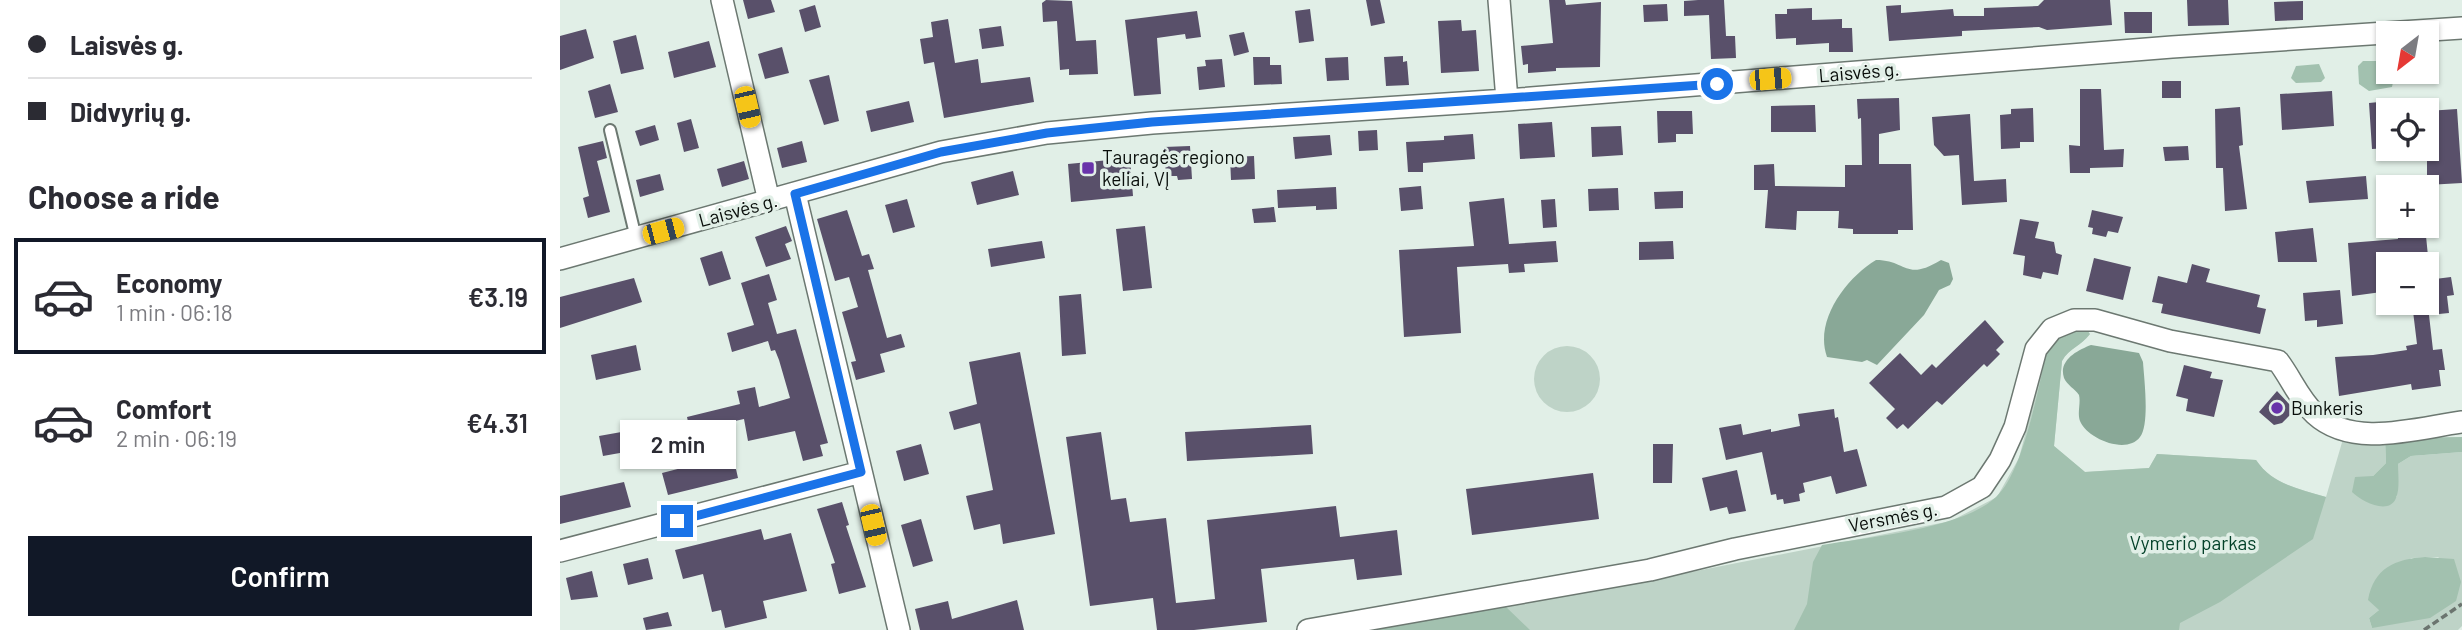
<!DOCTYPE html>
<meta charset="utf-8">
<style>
body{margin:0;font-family:Barlow,sans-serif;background:#f7f7f7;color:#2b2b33;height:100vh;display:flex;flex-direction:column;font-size:26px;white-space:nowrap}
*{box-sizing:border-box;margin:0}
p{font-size:23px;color:#7c7c81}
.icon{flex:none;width:38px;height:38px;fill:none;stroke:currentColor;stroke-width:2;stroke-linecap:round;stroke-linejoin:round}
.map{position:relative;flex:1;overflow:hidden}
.drawer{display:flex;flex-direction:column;background:#fff;width:560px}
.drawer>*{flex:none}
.guide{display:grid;align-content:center;height:154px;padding:0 28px;background:#fff}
.needle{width:46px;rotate:211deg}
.buttons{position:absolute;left:1816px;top:21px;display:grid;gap:14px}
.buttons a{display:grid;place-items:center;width:63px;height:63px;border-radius:0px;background:#fff;box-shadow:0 2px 5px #0004;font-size:35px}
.end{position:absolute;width:32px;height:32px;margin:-16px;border:9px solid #1a73e8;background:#fff;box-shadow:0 0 0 4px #fff}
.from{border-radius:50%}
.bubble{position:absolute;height:49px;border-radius:0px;background:#fff;box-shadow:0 2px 5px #0004;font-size:23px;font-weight:600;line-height:49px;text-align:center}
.car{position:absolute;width:21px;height:42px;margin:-21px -10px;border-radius:9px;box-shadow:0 0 5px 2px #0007;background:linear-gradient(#f5c518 24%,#345 0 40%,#f5c518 0 76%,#345 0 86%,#f5c518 0)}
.guide b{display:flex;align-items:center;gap:24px;height:66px;font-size:26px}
.guide b+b{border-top:2px solid #e1e1e2}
.guide i{width:18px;height:18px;background:#2b2b33}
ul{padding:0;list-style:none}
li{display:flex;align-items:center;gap:21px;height:116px;margin:0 14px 10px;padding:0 14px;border:4px solid transparent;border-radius:0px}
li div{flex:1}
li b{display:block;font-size:26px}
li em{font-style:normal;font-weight:600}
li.active{border-color:#111827}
li>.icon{width:63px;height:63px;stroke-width:1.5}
h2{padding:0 28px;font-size:32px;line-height:84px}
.primary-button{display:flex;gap:14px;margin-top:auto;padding:14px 28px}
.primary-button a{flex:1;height:80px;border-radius:0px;background:#111827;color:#fff;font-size:28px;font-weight:600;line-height:80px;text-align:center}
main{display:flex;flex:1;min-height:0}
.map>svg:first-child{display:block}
.green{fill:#bed3c7;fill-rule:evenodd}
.forest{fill:#a2c1af}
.water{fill:#89a897}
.building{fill:#59506a}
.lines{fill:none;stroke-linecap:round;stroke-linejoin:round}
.service-casing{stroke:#6c7871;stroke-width:14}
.minor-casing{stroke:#6c7871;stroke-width:24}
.path{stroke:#6b746f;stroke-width:3.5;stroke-dasharray:7 3.5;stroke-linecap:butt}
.service{stroke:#fff;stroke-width:10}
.minor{stroke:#fff;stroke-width:21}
.route{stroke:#1a73e8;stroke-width:9}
.poi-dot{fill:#6833aa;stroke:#e1efe7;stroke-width:2.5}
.labels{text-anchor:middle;stroke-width:7;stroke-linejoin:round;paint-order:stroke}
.street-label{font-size:19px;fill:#080d0a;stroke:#e1efe7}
.poi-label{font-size:19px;fill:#080d0a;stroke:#e1efe7;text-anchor:start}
.park-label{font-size:19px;fill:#034129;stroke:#e1efe7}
</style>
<main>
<section class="drawer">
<div class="guide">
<b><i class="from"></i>Laisvės g.</b>
<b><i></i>Didvyrių g.</b>
</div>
<h2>Choose a ride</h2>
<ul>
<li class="active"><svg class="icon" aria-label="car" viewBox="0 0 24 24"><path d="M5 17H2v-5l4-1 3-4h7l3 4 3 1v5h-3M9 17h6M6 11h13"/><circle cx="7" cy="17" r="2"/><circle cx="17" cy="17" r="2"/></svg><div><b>Economy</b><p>1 min · 06:18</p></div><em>€3.19</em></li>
<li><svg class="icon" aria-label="car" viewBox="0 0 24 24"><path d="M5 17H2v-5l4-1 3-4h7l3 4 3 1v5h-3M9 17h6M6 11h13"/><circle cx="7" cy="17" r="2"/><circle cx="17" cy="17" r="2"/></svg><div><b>Comfort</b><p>2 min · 06:19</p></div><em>€4.31</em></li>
</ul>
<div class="primary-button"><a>Confirm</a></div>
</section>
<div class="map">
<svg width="1902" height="630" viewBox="0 0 1902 630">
<rect width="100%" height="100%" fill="#e1efe7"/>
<path class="green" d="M1530,334C1521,346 1509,348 1502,361L1494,446L1525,472L1589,468L1597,454L1696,460C1713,485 1738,488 1766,497L1783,439L1825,438L1826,463L1813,476L1837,497L1838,464L1851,456L1902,452V626L1898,630H809L1121,574L1391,521L1437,497L1459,458L1488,346ZM1879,557L1812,628L1809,618L1819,610L1851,558Z
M974 379a33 33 0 1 1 66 0a33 33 0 1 1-66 0Z"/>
<path class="forest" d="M1803,61H1829V72H1835L1832,87L1809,91L1799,84L1798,66Z
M1759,64L1765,78L1761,82L1736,83L1731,78L1736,66Z
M1525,327L1530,334C1521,346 1509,348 1502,361L1494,446L1525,472L1589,468L1597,454L1696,460C1713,485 1738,488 1766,497L1753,539L1660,602L1620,623L1619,630H1234L1247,604L1253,562L1262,545C1309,537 1402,529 1436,497C1464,472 1479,384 1488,346L1500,334Z
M1902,437V452L1851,456L1838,464C1838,474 1840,489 1836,498C1829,516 1801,501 1792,492L1795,477L1813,476L1826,463L1825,438Z
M1865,557L1894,559L1901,582L1896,601L1870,618L1812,628L1809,618L1819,610L1808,600C1814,568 1835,559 1865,557Z
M945,606L970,630H809Z"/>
<path class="water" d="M1316,260C1347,260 1345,282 1381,260L1389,263L1393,279L1390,285L1379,290L1364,315L1317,365L1307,360L1302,362L1267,357C1254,321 1286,278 1316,260Z
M1531,345L1579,353L1583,362C1584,378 1590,424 1580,437C1567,455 1527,439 1520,421C1517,413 1521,403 1519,395C1515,389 1507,385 1504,378C1498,360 1518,350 1531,345Z"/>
<path class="building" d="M183,0H211L215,12L188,19Z
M486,0L512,1L516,41L536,40L538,74L509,75V69L500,70L497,21L483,22L482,3Z
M806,0H820L825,23L811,26Z
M989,0H1005L1006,5L1041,2L1040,67L996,68V71L968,73V64L963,65L961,46L993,43Z
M1138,0H1164L1166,36H1175L1176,58L1151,59L1149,15L1124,16V1Z
M1484,0H1550L1552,25L1487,30L1479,27L1441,29L1402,31V36L1329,41L1326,6L1341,5V13L1393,9L1394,16H1424V8L1478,6Z
M1627,0H1668L1669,25L1628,26Z
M1743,1V20L1715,21L1714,2Z
M1107,4L1108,21L1084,22L1083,5Z
M255,5L261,27L245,32L239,10Z
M1252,8V20L1282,19V28H1292L1293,52H1269V43L1236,45V38L1216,39L1215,14H1227V9Z
M750,9L754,41L739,43L735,11Z
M637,11L641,37L626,39L625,34L597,38L601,94L574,96L565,20Z
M1564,12H1592V33H1565Z
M388,19L395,63L418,59L421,83L470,77L474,102L384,118L374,62L364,64L360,39L373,37L371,22Z
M901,20L902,31L916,30L919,71L881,73L878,21Z
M441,26L444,46L422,49L419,29Z
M26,29L34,58L0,70V36Z
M684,32L689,52L674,56L669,35Z
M76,35L84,69L61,74L53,41Z
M149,41L156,67L114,78L108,52Z
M222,47L229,73L205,79L198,54Z
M843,56V62L847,61L849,85L826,86L824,57Z
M693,57H710V65H721L722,84L694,85Z
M788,57L789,80L767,81L765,58Z
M662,59L665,87L639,90L637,67L646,66L645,60Z
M269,75L279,121L264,125L249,80Z
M1602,81H1621V98H1602Z
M50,84L58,112L35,118L28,91Z
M1520,89H1541L1544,150L1564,149L1563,167L1530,168V173H1510L1509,145L1520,146Z
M1772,91L1774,126L1722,130L1720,94Z
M1339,98L1340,130L1319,134V164H1351L1353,230H1338V234H1293V229L1278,228L1279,211H1237L1236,230L1205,228L1208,190H1194V165L1214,164L1215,186L1285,187V165H1302L1301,118L1298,119L1297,99Z
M349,101L354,122L311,132L306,111Z
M1829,101V148L1812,149L1809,103Z
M1255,105L1256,132H1211V106Z
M1680,107L1683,145L1679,146L1687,209L1665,211L1663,168H1656L1655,109Z
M1473,108L1474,142H1460V148L1441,149L1440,115L1451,114V109Z
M1897,109L1902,183L1867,185V111Z
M1097,111H1132L1133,134H1116V142L1098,143Z
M1410,114L1414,181L1446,179L1447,202L1402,205L1399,155L1384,156L1374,145L1372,117Z
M131,119L139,148L124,152L117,123Z
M992,122L995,157L960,159L958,124Z
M95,125L99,140L80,146L75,131Z
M1061,126L1063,155L1032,157L1031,127Z
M817,130L818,150L799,151L798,131Z
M913,134L915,159L863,163V172H848L846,142L884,140V136Z
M770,135L772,155L735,159L733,137Z
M43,141L47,158L37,161L50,212L28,218L23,198L29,196L18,147Z
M242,141L247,162L222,168L217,148Z
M630,146L632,179L618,180L617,176H606L604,147Z
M1628,146L1629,160L1605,161L1603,147Z
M694,156L695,179L671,180L670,157Z
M570,158L573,196L511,202L508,164Z
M184,161L189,179L162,187L157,169Z
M453,171L459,195L417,205L411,182Z
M100,174L104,190L80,197L76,180Z
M1806,176L1808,199L1749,203L1746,181Z
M861,186L863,209L841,211L839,188Z
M776,187L777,209L756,210V206L718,208L717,190Z
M1058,188L1059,210L1029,211L1028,189Z
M1123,191V208L1095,209L1094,192Z
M944,198L949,244L996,241L998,262L964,264L965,272L949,273L948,264L897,267L901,333L844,337L839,250L914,246L909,202Z
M347,199L355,227L333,233L325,205Z
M995,199L997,227L983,228L981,200Z
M714,207L716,222L694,223L692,209Z
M287,210L302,256L309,254L314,269L308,270L327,338L341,334L345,347L320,354L325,372L296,380L291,362L296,361L282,312L298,307L289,277L275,281L257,219Z
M1532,210L1563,217L1558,233L1548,231L1546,237L1532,234L1533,228L1528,227Z
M1460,219L1479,222L1475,238L1494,242L1496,253L1502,255L1498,275L1483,272L1481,279L1463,275L1465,256L1453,254Z
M226,226L232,241L225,244L231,259L206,267L195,237Z
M585,226L592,288L563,291L556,229Z
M1837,226H1865L1868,256L1829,259V291L1792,296L1788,243L1838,239Z
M1753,228L1757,262H1718L1715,232Z
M482,241L485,258L431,267L428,249Z
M1113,241L1114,259L1079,260V242Z
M162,251L171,279L149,286L140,258Z
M1534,258L1571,267L1563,300L1526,291Z
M1632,264L1650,269L1646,282L1700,295L1697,307L1706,309L1700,334L1601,313L1603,304L1592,302L1598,276L1627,283Z
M209,274L217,300L208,303L217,334L236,329L268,443L260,445L263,456L243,461L235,431L188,441L184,419L130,431L127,417L180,404L177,391L195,387L199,407L230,398L219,360L215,350L211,351L208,341L172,352L167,333L194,325L181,283Z
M1891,277L1894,295L1887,296L1889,313L1869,315L1873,350L1882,349L1885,370H1879L1881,386L1852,390L1851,384L1779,396L1775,357L1813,355L1847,350L1846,346L1857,344L1852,303H1867V306V280Z
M74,278L82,302L0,328V297Z
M1780,290L1783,324L1757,327V320L1745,321L1743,293Z
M521,294L526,354L502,356L499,296Z
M1425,320L1444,342L1436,350L1440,354L1427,367L1424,364L1382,405L1377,401L1348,429L1343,424L1337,429L1326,418L1335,409L1309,383L1340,353L1361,375L1372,364L1376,368Z
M76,345L81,370L36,380L31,355Z
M460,352L495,534L443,544L440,524L414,530L406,496L433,490L420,423L394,430L389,412L417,404L409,362Z
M1624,365L1652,372L1650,378L1663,380L1654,417L1626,411L1628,399L1616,396Z
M1717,391L1731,406L1730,415L1722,423L1714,425L1699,412Z
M1274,409L1275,418L1278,417L1284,452L1297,449L1307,486L1276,494L1271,476L1243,483L1245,492L1239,494L1240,501L1224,504L1223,499L1217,500L1216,494L1211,495L1202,452L1166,460L1159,428L1181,424L1183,435L1211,429V432L1240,426L1238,414Z
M751,425L753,454L627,461L625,432Z
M67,431L71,451L43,456L39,436Z
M541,432L551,500L566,498L570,522L606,518L616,603L655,599L647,520L776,506L780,537L837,530L842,575L797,580L794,559L701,569L707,622L634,630H597L593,598L530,606L506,437Z
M361,444L369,474L344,481L336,451Z
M1093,444H1113L1112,483H1093Z
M172,451L178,478L108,495L102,473L145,462L144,457Z
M1177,470L1186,511L1169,514L1167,507L1150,511L1142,478Z
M1033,473L1039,519L912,535L906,489Z
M64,482L71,507L0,524V496Z
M282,502L289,525L286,526L306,587L279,594L271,564L275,563L257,509Z
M361,519L373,561L353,567L341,525Z
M201,529L204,540L231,533L247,591L203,601L207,618L165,628L161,610L152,612L143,574L123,579L115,550Z
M88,558L93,579L68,585L63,564Z
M32,571L38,597L11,600L6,578Z
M457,600L464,630H360L355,609L388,601L392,619Z
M108,612L112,626L86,630L83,618Z"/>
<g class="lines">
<g class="service-casing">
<path id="service" d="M50,130L76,238"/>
</g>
<g class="minor-casing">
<path id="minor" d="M162,0L209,201
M939,0L947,100
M235,194L339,630
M0,259L381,152L487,133L592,123L947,100L1612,47L1902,28
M0,551L301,472
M748,630L1090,570L1175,549L1386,507L1422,487L1440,460L1455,427L1476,349L1492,329L1514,320H1535L1610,341L1718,361C1731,378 1739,399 1755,414C1793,449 1857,428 1902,422"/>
</g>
<path class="path" d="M1864,630L1902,604"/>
<use href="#service" class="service"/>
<use href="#minor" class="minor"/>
</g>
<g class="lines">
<path class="route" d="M117,521L301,472L235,194L381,152L487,133L592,122L1157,84"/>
</g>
<g class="poi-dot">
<rect x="521" y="161" width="14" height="14" rx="3.5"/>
<circle cx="1717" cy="408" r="7"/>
</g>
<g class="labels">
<g class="street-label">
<text transform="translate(1299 72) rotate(-5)" y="7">Laisvės g.</text>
<text transform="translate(178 210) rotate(-15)" y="7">Laisvės g.</text>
<text transform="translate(1333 517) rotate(-11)" y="7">Versmės g.</text>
</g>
<g class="poi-label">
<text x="542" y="164">Tauragės regiono<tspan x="542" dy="22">keliai, VĮ</tspan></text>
<text x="1731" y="415">Bunkeris</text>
</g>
<g class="park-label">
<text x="1633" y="550">Vymerio parkas</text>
</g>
</g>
</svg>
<div class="buttons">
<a><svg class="needle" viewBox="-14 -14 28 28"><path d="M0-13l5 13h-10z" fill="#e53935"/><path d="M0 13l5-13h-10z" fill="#7c7c81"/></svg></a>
<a><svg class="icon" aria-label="locate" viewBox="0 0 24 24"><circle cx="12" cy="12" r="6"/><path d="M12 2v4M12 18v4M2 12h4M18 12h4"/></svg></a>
<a>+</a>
<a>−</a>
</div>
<i class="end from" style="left:1157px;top:84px"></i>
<i class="end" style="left:117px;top:521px"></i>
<div class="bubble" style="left:60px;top:420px;width:116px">2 min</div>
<i class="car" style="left:1210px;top:79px;rotate:85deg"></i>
<i class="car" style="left:187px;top:107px;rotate:167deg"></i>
<i class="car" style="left:103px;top:231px;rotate:75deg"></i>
<i class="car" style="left:313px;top:525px;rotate:167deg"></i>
</div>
</main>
